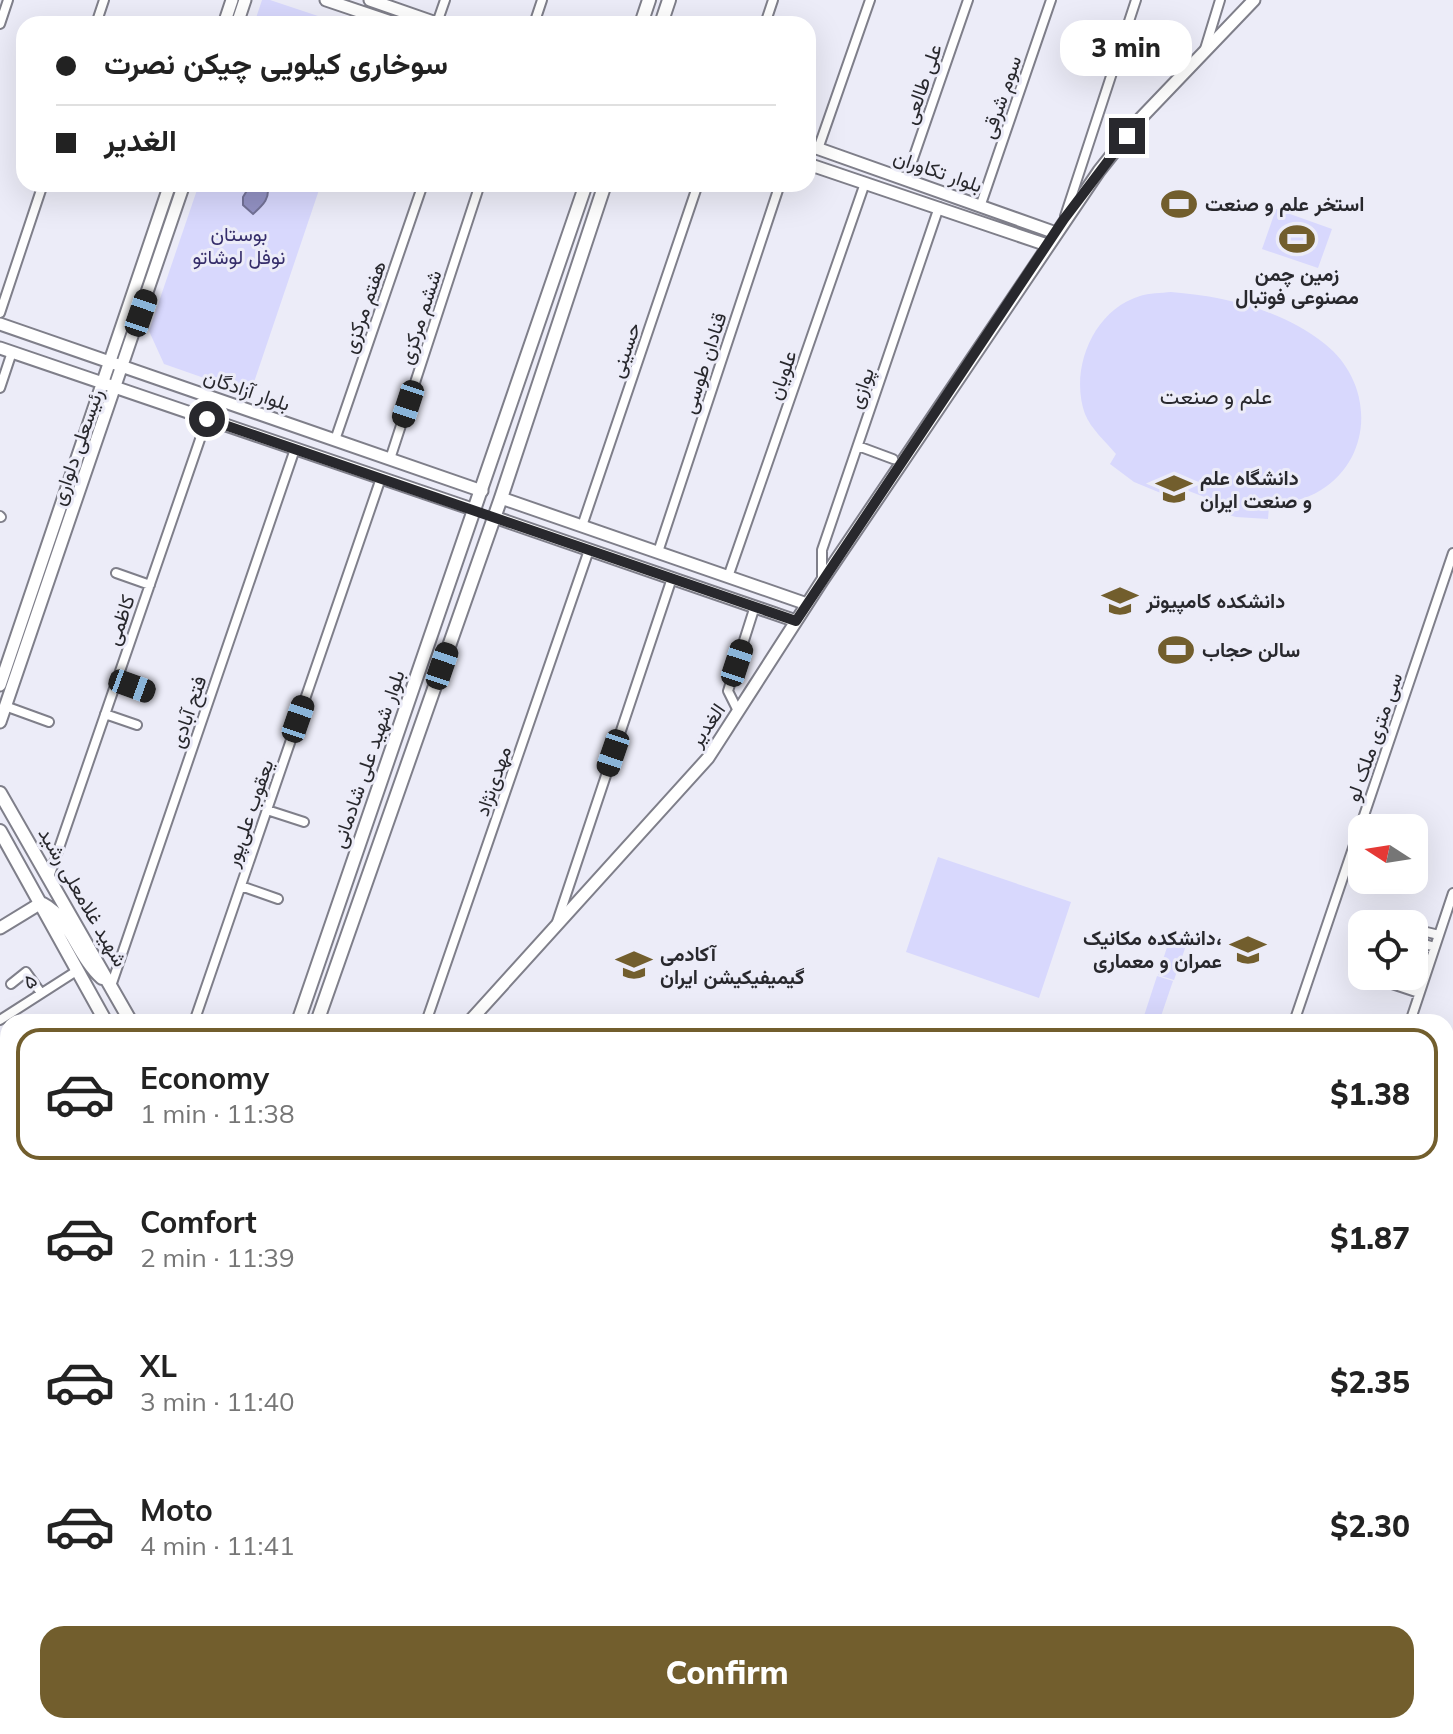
<!DOCTYPE html>
<meta charset="utf-8">
<style>
body{margin:0;font-family:Mulish,Vazirmatn,sans-serif;background:#f2f2f2;color:#222;height:100vh;display:flex;flex-direction:column;font-size:30px;white-space:nowrap}
*{box-sizing:border-box;margin:0}
p{font-size:26px;color:#767676}
.icon{flex:none;width:44px;height:44px;fill:none;stroke:currentColor;stroke-width:2;stroke-linecap:round;stroke-linejoin:round}
.map{position:relative;flex:1;overflow:hidden}
.drawer{position:absolute;left:0px;top:1014px;width:1454px;height:720px;display:flex;flex-direction:column;background:#fff;border-radius:24px 24px 0 0;box-shadow:0 8px 32px #0002}
.drawer>*{flex:none}
.banner{position:absolute;left:16px;top:16px;width:800px;height:176px;border-radius:24px;box-shadow:0 8px 32px #0002;display:grid;align-content:center;height:176px;padding:0 40px;background:#fff}
.needle{width:52px;rotate:282deg}
.controls{position:absolute;left:1348px;top:814px;display:grid;gap:16px}
.controls a{display:grid;place-items:center;width:80px;height:80px;border-radius:16px;background:#fff;box-shadow:0 8px 32px #0002;font-size:40px}
.end{position:absolute;width:36px;height:36px;margin:-18px;border:10px solid #28282d;background:#fff;box-shadow:0 0 0 4px #fff}
.from{border-radius:50%}
.bubble{position:absolute;height:56px;border-radius:24px;background:#fff;box-shadow:0 8px 32px #0002;font-size:26px;font-weight:800;line-height:56px;text-align:center}
.car{position:absolute;width:24px;height:48px;margin:-24px -12px;border-radius:10px;box-shadow:0 0 6px 2px #0007;background:linear-gradient(#222 24%,#8ab4d8 0 40%,#222 0 76%,#8ab4d8 0 86%,#222 0)}
.banner b{display:flex;align-items:center;gap:28px;height:76px;font-size:30px}
.banner b+b{border-top:2px solid #e0e0e0}
.banner i{width:20px;height:20px;background:#222}
ul{padding:14px 0 0;list-style:none}
li{display:flex;align-items:center;gap:24px;height:132px;margin:0 16px 12px;padding:0 24px;border:4px solid transparent;border-radius:24px}
li div{flex:1}
li b{display:block;font-size:30px}
li em{font-style:normal;font-weight:800}
li.current{border-color:#725e2d}
li>.icon{width:72px;height:72px;stroke-width:1.5}
.primary-button{display:flex;gap:16px;margin-top:auto;padding:16px 40px}
.primary-button a{flex:1;height:92px;border-radius:24px;background:#725e2d;color:#fff;font-size:32px;font-weight:800;line-height:92px;text-align:center}
.map>svg:first-child{display:block}
.green{fill:#d8d8fd}
.water{fill:#9392c4;stroke:#737297;stroke-width:2}
.lines{fill:none;stroke-linecap:round;stroke-linejoin:round}
.street-casing{stroke:#7f7f8a;stroke-width:12}
.secondary-casing{stroke:#7f7f8a;stroke-width:15}
.primary-casing{stroke:#7f7f8a;stroke-width:16}
.street{stroke:#fff;stroke-width:8}
.secondary{stroke:#fff;stroke-width:11}
.primary{stroke:#fff;stroke-width:12}
.route{stroke:#28282d;stroke-width:10}
.labels{text-anchor:middle;stroke-width:6;stroke-linejoin:round;paint-order:stroke}
.street-label{font-size:20px;fill:#28282d;stroke:#ececf8}
.poi-label{font-size:20px;font-weight:bold;fill:#28282d;stroke:#ececf8;text-anchor:start}
.park-label{font-size:20px;fill:#352d6a;stroke:#ececf8}
.neighbourhood-label{font-size:22px;fill:#28282d;stroke:#ececf8}
</style>
<div class="map">
<svg width="1453" height="1734" viewBox="0 0 1453 1734">
<rect width="100%" height="100%" fill="#ececf8"/>
<path class="green" d="M262,0H270L342,24H254Z
M199,184H321L250,394L164,364L149,331Z
M1276,209L1332,229L1318,268L1262,249Z
M1171,292C1224,296 1283,310 1325,344C1373,382 1375,456 1321,490C1305,500 1287,503 1269,507L1268,519L1236,517L1204,508L1207,498L1173,485L1168,496L1134,482L1110,464L1116,454C1106,442 1091,429 1085,414C1069,370 1093,310 1140,296C1149,293 1161,293 1171,292Z
M938,857L1071,902L1039,998L906,952Z
M1172,932L1189,937L1174,980L1158,975Z
M1157,976L1173,981L1159,1022H1142Z
M8,1568V1632L0,1620Z
M119,1726H170C154,1734 135,1734 119,1726Z"/>
<path class="water" d="M251,184H267C271,198 263,205 253,214L243,205V197Z"/>
<g class="lines">
<g class="street-casing">
<path id="street" d="M437,23L445,0
M0,24L8,0
M96,24L104,0
M534,24L542,0
M765,24L773,0
M1205,49L1220,0
M818,149L870,0
M906,179L968,0
M981,204L1051,0
M1065,216L1136,0
M0,313L43,184
M0,388L12,352
M335,440L423,184
M858,446L893,459
M390,459L480,184
M0,516L1,517
M582,526L698,184
M658,552L780,184
M116,573L150,585
M728,577L865,183
M822,579V550L939,207
M116,681L148,692
M5,706L49,722
M738,711L728,691L755,606
M105,714L137,725
M267,810L304,822
M49,877L207,419
M241,886L278,899
M557,922L672,578
M1414,929L1439,935
M1414,941L1435,947
M1414,965L1427,970
M1383,981L1419,993
M11,984L26,972L41,993
M111,986L295,449
M0,1020L78,970
M194,1022L381,478
M426,1022L589,550
M1294,1022L1453,553
M1410,1022L1453,893
M0,1097L8,1092
M0,1106L8,1120
M0,1184L8,1179
M1450,1373L1453,1365
M1446,1462L1453,1465
M1446,1550L1453,1532
M1446,1559L1453,1562
M610,1726L632,1734
M963,1726L970,1734
M1331,1726L1352,1734
M203,1734L215,1726
M589,1734L593,1726
M764,1734L765,1726
M856,1734L868,1726
M1034,1734L1037,1726
M1120,1734L1123,1726
M1373,1734L1376,1726"/>
</g>
<g class="secondary-casing">
<path id="secondary" d="M326,0L397,24
M370,0L439,24
M224,24L232,0
M237,24L245,0
M808,145L1056,233
M808,164L1047,245
M0,324L482,491
M0,348L475,510
M501,498L807,604
M494,517L796,621
M0,685L170,184
M0,722L184,184
M0,928L41,903
M469,1022L708,758L822,581L1099,171L1141,118L1254,0
M0,1479L8,1466
M0,1540L8,1511
M654,1734L657,1726"/>
</g>
<g class="primary-casing">
<path id="primary" d="M641,24L649,0
M661,24L669,0
M0,793L131,1022
M0,831L106,1022
M43,904C71,919 78,957 102,978
M298,1022L586,184
M317,1022L501,498L605,184
M1446,1164L1453,1146
M1446,1206L1453,1187
M541,1726L547,1734
M556,1726L562,1734
M1226,1734L1229,1726
M1243,1734L1246,1726"/>
</g>
<use href="#street" class="street"/>
<use href="#secondary" class="secondary"/>
<use href="#primary" class="primary"/>
</g>
<g class="lines">
<path class="route" d="M207,419L796,621L1064,219L1127,136"/>
</g>
<defs>
<g id="stadium-bare" transform="scale(2.76)"><path d="M0-5a6.5 5 0 1 0 0 10a6.5 5 0 1 0 0-10ZM-3.5-1.8h7v3.6h-7Z" fill="#725e2d" stroke="#ececf8" stroke-width="2.5" paint-order="stroke"/></g>
<g id="university-bare" transform="scale(2.76)"><path d="M0-5L7-2L0 1L-7-2ZM-4 1L0 2.5L4 1V4Q0 6-4 4Z" fill="#725e2d" stroke="#ececf8" stroke-width="2.5" paint-order="stroke"/></g>
</defs>
<g fill-rule="evenodd">
<use href="#stadium-bare" x="1179" y="204"/>
<use href="#stadium-bare" x="1297" y="239"/>
<use href="#university-bare" x="1174" y="489"/>
<use href="#university-bare" x="1120" y="601"/>
<use href="#stadium-bare" x="1176" y="650"/>
<use href="#university-bare" x="1248" y="950"/>
<use href="#university-bare" x="634" y="965"/>
</g>
<g class="labels">
<g class="street-label">
<text transform="translate(922 84) rotate(-71)" y="7">علی طالعی</text>
<text transform="translate(1001 97) rotate(-71)" y="7">سوم شرقی</text>
<text transform="translate(938 171) rotate(19)" y="7">بلوار تکاوران</text>
<text transform="translate(364 307) rotate(-71)" y="7">هفتم مرکزی</text>
<text transform="translate(420 317) rotate(-72)" y="7">ششم مرکزی</text>
<text transform="translate(625 350) rotate(-71)" y="7">حسینی</text>
<text transform="translate(704 363) rotate(-72)" y="7">قنادان طوسی</text>
<text transform="translate(782 375) rotate(-71)" y="7">علویان</text>
<text transform="translate(861 388) rotate(-71)" y="7">پوازی</text>
<text transform="translate(247 390) rotate(19)" y="7">بلوار آزادگان</text>
<text transform="translate(77 447) rotate(-71)" y="7">رئیسعلی دلواری</text>
<text transform="translate(120 620) rotate(-71)" y="7">کاظمی</text>
<text transform="translate(188 712) rotate(-71)" y="7">فتح آبادی</text>
<text transform="translate(707 725) rotate(-56)" y="7">الغدیر</text>
<text transform="translate(1374 737) rotate(-71)" y="7">سی متری ملک لو</text>
<text transform="translate(368 759) rotate(-71)" y="7">بلوار شهید علی شادمانی</text>
<text transform="translate(493 781) rotate(-71)" y="7">مهدی‌نژاد</text>
<text transform="translate(249 813) rotate(-71)" y="7">یعقوب علی‌پور</text>
<text transform="translate(83 897) rotate(60)" y="7">شهید غلامعلی رشید</text>
<text transform="translate(30 981) rotate(-33)" y="7">۵</text>
</g>
<g class="poi-label">
<text x="1205" y="211">استخر علم و صنعت</text>
<text x="1297" y="281" text-anchor="middle">زمین چمن<tspan x="1297" dy="23">مصنوعی فوتبال</tspan></text>
<text x="1200" y="485">دانشگاه علم<tspan x="1200" dy="23">و صنعت ایران</tspan></text>
<text x="1146" y="608">دانشکده کامپیوتر</text>
<text x="1202" y="657">سالن حجاب</text>
<text x="1222" y="945" text-anchor="end">دانشکده مکانیک،<tspan x="1222" dy="23">عمران و معماری</tspan></text>
<text x="660" y="961">آکادمی<tspan x="660" dy="23">گیمیفیکیشن ایران</tspan></text>
</g>
<g class="park-label">
<text x="239" y="241">بوستان<tspan x="239" dy="23">نوفل لوشاتو</tspan></text>
</g>
<g class="neighbourhood-label">
<text x="1216" y="404">علم و صنعت</text>
</g>
</g>
</svg>
<div class="controls">
<a><svg class="needle" viewBox="-14 -14 28 28"><path d="M0-13l5 13h-10z" fill="#e53935"/><path d="M0 13l5-13h-10z" fill="#767676"/></svg></a>
<a><svg class="icon" aria-label="locate" viewBox="0 0 24 24"><circle cx="12" cy="12" r="6"/><path d="M12 2v4M12 18v4M2 12h4M18 12h4"/></svg></a>
</div>
<i class="end from" style="left:207px;top:419px"></i>
<i class="end" style="left:1127px;top:136px"></i>
<div class="bubble" style="left:1060px;top:20px;width:132px">3 min</div>
<i class="car" style="left:141px;top:313px;rotate:19deg"></i>
<i class="car" style="left:408px;top:404px;rotate:198deg"></i>
<i class="car" style="left:737px;top:663px;rotate:18deg"></i>
<i class="car" style="left:442px;top:666px;rotate:19deg"></i>
<i class="car" style="left:132px;top:686px;rotate:110deg"></i>
<i class="car" style="left:298px;top:719px;rotate:19deg"></i>
<i class="car" style="left:613px;top:753px;rotate:199deg"></i>
<div class="banner">
<b><i class="from"></i>سوخاری کیلویی چیکن نصرت</b>
<b><i></i>الغدیر</b>
</div>
<section class="drawer">
<ul>
<li class="current"><svg class="icon" aria-label="car" viewBox="0 0 24 24"><path d="M5 17H2v-5l4-1 3-4h7l3 4 3 1v5h-3M9 17h6M6 11h13"/><circle cx="7" cy="17" r="2"/><circle cx="17" cy="17" r="2"/></svg><div><b>Economy</b><p>1 min · 11:38</p></div><em>$1.38</em></li>
<li><svg class="icon" aria-label="car" viewBox="0 0 24 24"><path d="M5 17H2v-5l4-1 3-4h7l3 4 3 1v5h-3M9 17h6M6 11h13"/><circle cx="7" cy="17" r="2"/><circle cx="17" cy="17" r="2"/></svg><div><b>Comfort</b><p>2 min · 11:39</p></div><em>$1.87</em></li>
<li><svg class="icon" aria-label="car" viewBox="0 0 24 24"><path d="M5 17H2v-5l4-1 3-4h7l3 4 3 1v5h-3M9 17h6M6 11h13"/><circle cx="7" cy="17" r="2"/><circle cx="17" cy="17" r="2"/></svg><div><b>XL</b><p>3 min · 11:40</p></div><em>$2.35</em></li>
<li><svg class="icon" aria-label="car" viewBox="0 0 24 24"><path d="M5 17H2v-5l4-1 3-4h7l3 4 3 1v5h-3M9 17h6M6 11h13"/><circle cx="7" cy="17" r="2"/><circle cx="17" cy="17" r="2"/></svg><div><b>Moto</b><p>4 min · 11:41</p></div><em>$2.30</em></li>
</ul>
<div class="primary-button"><a>Confirm</a></div>
</section>
</div>
